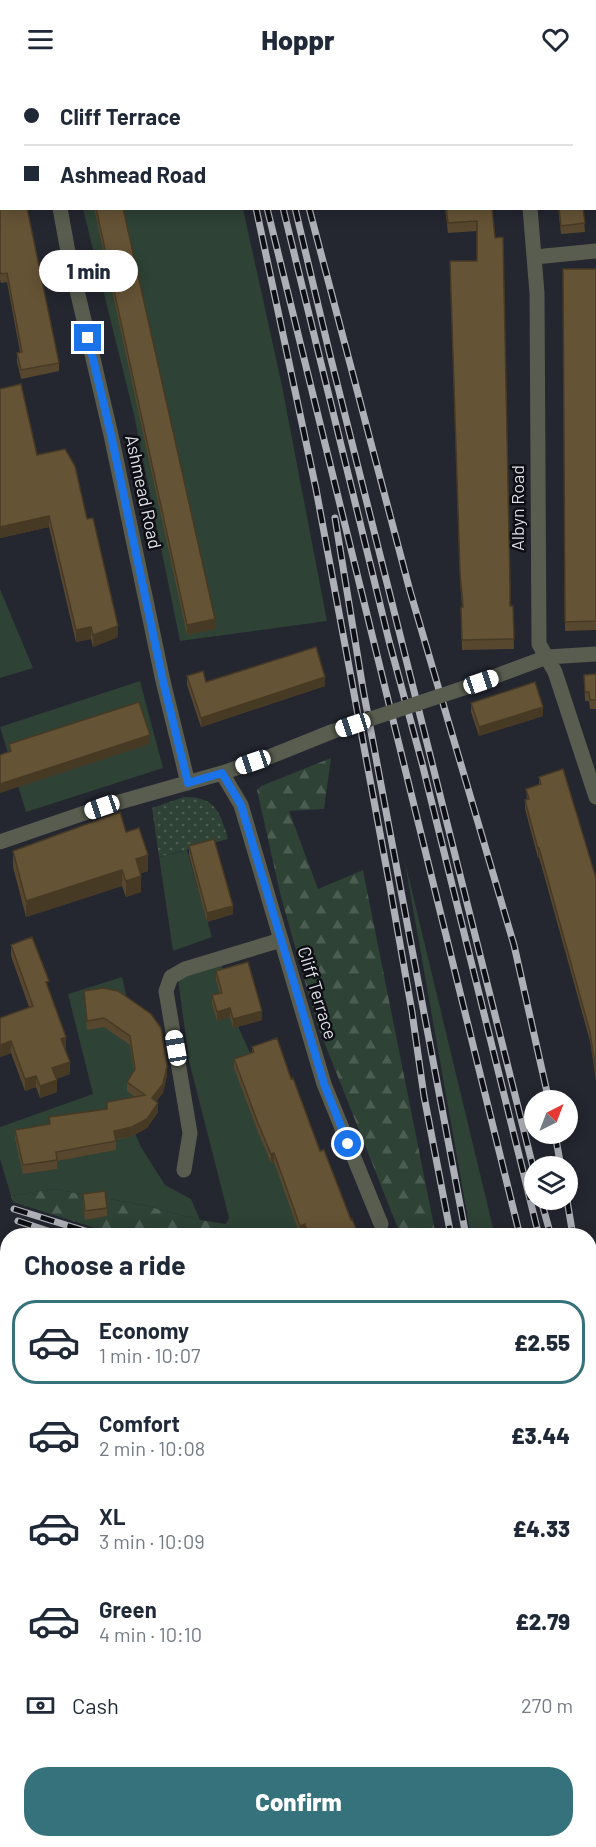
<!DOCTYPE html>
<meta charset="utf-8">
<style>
body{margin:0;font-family:Barlow,sans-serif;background:#f2f2f3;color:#1f2937;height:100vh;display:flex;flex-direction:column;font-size:22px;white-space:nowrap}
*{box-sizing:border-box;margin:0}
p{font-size:20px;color:#747a83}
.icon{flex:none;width:33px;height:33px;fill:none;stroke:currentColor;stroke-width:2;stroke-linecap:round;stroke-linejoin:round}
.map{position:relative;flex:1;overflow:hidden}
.panel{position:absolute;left:0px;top:1150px;width:597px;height:620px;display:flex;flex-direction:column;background:#fff;border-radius:24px 24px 0 0;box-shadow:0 3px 15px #0003}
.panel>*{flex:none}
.banner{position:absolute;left:0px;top:0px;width:597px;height:132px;box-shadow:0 3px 15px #0003;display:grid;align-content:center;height:132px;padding:0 24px;background:#fff}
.needle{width:39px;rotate:42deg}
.controls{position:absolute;left:524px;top:1012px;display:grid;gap:12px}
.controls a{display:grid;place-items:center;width:54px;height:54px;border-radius:50%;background:#fff;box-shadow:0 3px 15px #0003;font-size:30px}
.end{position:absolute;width:27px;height:27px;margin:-14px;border:8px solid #1a73e8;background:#fff;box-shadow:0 0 0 3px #fff}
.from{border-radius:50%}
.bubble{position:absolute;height:42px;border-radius:21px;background:#fff;box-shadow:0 3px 15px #0003;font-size:20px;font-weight:800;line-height:42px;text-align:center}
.car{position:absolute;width:18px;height:36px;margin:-18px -9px;border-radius:8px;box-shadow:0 0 4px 2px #0007;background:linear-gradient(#fff 24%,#345 0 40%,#fff 0 76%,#345 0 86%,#fff 0)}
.banner b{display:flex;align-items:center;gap:21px;height:57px;font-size:22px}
.banner b+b{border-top:2px solid #e0e1e3}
.banner i{width:15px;height:15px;background:#1f2937}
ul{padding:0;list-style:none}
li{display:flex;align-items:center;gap:18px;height:84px;margin:0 12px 9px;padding:0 12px;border:3px solid transparent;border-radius:24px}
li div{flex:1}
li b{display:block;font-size:22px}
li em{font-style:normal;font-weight:800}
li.on{border-color:#36727c}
li>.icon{width:54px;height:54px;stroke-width:1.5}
h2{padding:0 24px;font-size:27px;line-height:72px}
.pay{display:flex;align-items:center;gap:15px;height:66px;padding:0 24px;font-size:22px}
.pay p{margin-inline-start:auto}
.action{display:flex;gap:12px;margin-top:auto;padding:12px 24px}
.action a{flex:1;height:69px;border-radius:24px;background:#36727c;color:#fff;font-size:24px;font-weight:800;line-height:69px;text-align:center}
header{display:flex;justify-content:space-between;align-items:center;height:78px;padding:0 24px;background:#fff;font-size:27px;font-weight:800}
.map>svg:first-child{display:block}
.green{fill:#2e4235}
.forest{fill:url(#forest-firs)}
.park{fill:url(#park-dots)}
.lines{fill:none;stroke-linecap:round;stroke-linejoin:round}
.minor{stroke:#595d4f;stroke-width:15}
.highway{stroke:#9fa784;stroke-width:18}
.rail-casing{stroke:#aeb0b7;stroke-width:7}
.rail{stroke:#0e0f14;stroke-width:4.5;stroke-dasharray:14;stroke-linecap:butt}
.minor-bridge{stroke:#595d4f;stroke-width:15}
.wall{fill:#57472e}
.shaded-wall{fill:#473a25}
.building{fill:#655335;stroke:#473a25;stroke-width:1.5}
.route{stroke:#1a73e8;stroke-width:8}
.labels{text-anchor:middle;stroke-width:5;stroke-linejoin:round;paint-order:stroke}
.street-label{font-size:18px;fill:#dedfe6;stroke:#0e0f14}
</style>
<header><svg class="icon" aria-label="menu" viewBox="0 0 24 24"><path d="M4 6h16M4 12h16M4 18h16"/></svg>Hoppr<svg class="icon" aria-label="heart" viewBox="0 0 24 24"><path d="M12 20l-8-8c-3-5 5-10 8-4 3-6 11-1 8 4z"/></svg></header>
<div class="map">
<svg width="596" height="1769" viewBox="0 0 596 1769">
<defs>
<pattern id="forest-firs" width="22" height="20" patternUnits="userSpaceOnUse" patternTransform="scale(1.5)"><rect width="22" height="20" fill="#2e4235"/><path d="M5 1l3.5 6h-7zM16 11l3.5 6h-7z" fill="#4c5d52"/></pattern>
<pattern id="park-dots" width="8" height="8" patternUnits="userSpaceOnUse" patternTransform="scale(1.5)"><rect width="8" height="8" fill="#2e4235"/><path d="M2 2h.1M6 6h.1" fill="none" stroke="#4c5d52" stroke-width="1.8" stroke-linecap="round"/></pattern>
</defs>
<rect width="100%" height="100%" fill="#242630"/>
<path class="green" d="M83,131H243L281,303L327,543L180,563L134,337Z
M0,511L33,590L0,600Z
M140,603L163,690L26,734L0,649Z
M187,772L212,859L173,873L159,779Z
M404,780L495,1158H471Z
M221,884L234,940L253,981L323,1158H232L226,1146L229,1140L189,983L178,901Z
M122,899L148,1010L125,1032L141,1069L165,1107L191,1121L200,1142L143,1127L53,1111L11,1118L0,1081V1049L93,1016L68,916Z"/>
<path class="forest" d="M331,680L324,731L289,733L318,811L363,792L436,1158H401L317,946L281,819L257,712L261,708Z
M53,1111L143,1127L200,1142L226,1146L232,1158H120L13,1124L11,1118Z"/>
<path class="park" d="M184,719C215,718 220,734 228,761L159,779L152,730Z"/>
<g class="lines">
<path class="minor" d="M36,0V2
M516,0V2
M60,130L68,174L111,357L163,603L188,705
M530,130L537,215L539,566L555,594L596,719
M535,179L596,173
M464,610L547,579L596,576
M222,695L241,727L324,1006L381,1146
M0,764L102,729L222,695L269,679L331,654
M184,1092L190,1055L166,913L171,899L185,891L281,862
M0,1419H8
M0,1663L8,1661
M0,1705L8,1702
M470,1762L473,1769
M395,1769L416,1762"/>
<path class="highway" d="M0,1212L8,1303
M75,1762L77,1769"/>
<g class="rail-casing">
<path id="rail" d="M238,0V2
M253,0V2
M266,0L267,2
M281,0L282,2
M256,130L316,411L390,809L412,934L424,1018L451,1158
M267,130L520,1158
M283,130L389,563L422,685L539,1158
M295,130L329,273L534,1093
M309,130L410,513L514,867L549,1023
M335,440L363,611L466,1158
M555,1056L561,1089
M541,1122L551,1158
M567,1122L573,1158
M14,1131L102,1158
M18,1143L63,1158
M590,1245L596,1277
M590,1318L596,1344
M590,1386L596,1423
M590,1469L596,1514
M590,1586L596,1606
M590,1615L596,1637"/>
</g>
<use href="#rail" class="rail"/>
<path class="minor-bridge" d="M331,654L464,610"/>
</g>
<path class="wall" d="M0,0L2,130L59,285V293L21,301L17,284V275L20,274L7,204L1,205L0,202Z
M94,130H123L215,551L187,557Z
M445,130H492L510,528H513L514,571L462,572L461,529H462L460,504L450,183H477V153L448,155Z
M558,130H583L585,154L561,156Z
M563,191H596V552L565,553Z
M0,311L37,377L87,441L118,559L93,569L91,561L76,564L49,449L0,460Z
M596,596V631H590L589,623H585L584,597Z
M187,598L206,604L325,608L201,649L187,607Z
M471,625L543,638L479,658L471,634Z
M539,699L596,800V1003L590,963L539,779L538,780L525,731V722L527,721L526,711L539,707Z
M126,754L148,793L141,795V814L126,819L122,808L26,839L13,789V773Z
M189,768L233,836L207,844L189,777Z
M11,867L49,911L66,971H65L70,996L56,1001L57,1014L40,1020L36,1009L25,1013L11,975L0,979V940L29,929L11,878Z
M216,893L262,942L233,950L230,939L217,943L212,926V917L220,916L216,902Z
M103,910L167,997L163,1015L156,1023L158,1034L147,1050L132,1058L116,1062V1072L57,1083V1091L23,1096L15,1061V1052L49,1046V1039L107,1031L135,1019L127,1013V1004L134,993L130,967L104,949L87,952L84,913Z
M252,969L291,1001L320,1073L351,1142L359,1158H306L305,1155L300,1157L274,1084L271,1085L258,1054L234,990V981L252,975Z
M83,1116L107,1130V1138L85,1142L83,1125Z
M0,1567L6,1629V1638H0Z
M126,1762H178L180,1769H128Z"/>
<path class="shaded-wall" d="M49,438V449L0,460V449Z
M215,541V551L187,557V547Z
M118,548V559L93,569V557Z
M91,549V561L76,564V552Z
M325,599V608L201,649V640Z
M543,629V638L479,658V649Z
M150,657V666L0,715V706Z
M539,770V779L538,780V771Z
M148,777V793L136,797V781Z
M122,792V808L26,839V823Z
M141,798V814L126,819V803Z
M233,828V836L207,844V835Z
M230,930V939L217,943V934Z
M262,933V942L233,950V941Z
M66,959V971L61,972V961Z
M11,963V975L0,979V967Z
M70,984V996L52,1002V990Z
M167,988V997L163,1015L152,1029V1020Z
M36,998V1009L25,1013V1001Z
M57,1002V1014L40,1020V1008Z
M158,1025V1034L147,1050L132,1058L114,1062V1053Z
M274,1075V1084L271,1085V1076Z
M305,1146V1155L300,1157V1148Z"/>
<path class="building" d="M0,0H4V2H2V130H27L59,285L21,292L17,275L22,274L7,195L1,196L0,193Z
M70,0H122V2H71Z
M318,0H359V2H318Z
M543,0H568V2H543Z
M96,130H123L215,541L187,547Z
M446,130H492L495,160L503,159L510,508V528H513L514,561L462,562L461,529H463L460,494L450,183H477V143L448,145Z
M559,130H583L585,145L561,148Z
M563,191H596V543L565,544Z
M21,306L37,377L65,371L75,388L87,441L93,440L118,548L93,557L91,549L76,552L49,438L0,449V311Z
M316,569L325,599L201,640L187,598L203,593L206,604Z
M596,596V622H590L589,614H585L584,597Z
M535,604L543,629L479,649L471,625Z
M139,624L150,657L0,706V677L11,673L9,666Z
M563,691L596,800V994L590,954L539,770L538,771L525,722L529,721L526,711L541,706L539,699Z
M120,734L126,754L139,750L148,777L136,781L141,798L126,803L122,792L26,823L13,773Z
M214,761L233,828L207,835L189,768Z
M32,859L49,903L46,904L66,959L61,961L70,984L52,990L57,1002L40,1008L36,998L25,1001L11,963L0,967V940L33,928L11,867Z
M248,884L262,933L233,941L230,930L217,934L212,917L222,915L216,893Z
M103,910L118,913L151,936L161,950L167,988L163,1006L152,1020L158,1025L147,1041L132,1049L114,1053L116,1063L56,1074L57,1082L23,1087L15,1052L50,1046L49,1039L107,1031V1024L145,1017L127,1004L135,991L130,958L104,940L87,943L84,913Z
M277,960L291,1001L293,1000L320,1073L324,1072L351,1142L352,1141L359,1158H309L305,1146L300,1148L274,1075L271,1076L258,1045L234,981L254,974L252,969Z
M105,1113L107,1130L85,1133L83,1116Z
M38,1153L54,1158H37Z
M0,1567L6,1629H0Z
M0,1731H8V1762H24L25,1769H0V1746H1Z
M129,1762H178L180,1769H131Z"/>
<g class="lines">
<path class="route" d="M88,260L111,357L163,603L188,705L222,695L241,727L324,1006L348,1066"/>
</g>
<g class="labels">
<g class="street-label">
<text transform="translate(143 414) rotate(78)" y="6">Ashmead Road</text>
<text transform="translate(518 430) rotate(-90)" y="6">Albyn Road</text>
<text transform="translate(317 915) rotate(73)" y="6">Cliff Terrace</text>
</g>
</g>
</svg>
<div class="controls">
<a><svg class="needle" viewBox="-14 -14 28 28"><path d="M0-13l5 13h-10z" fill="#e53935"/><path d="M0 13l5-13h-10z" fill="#747a83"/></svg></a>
<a><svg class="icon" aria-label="layers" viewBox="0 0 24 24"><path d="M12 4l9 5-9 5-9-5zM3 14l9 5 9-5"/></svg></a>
</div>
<i class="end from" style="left:348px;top:1066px"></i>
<i class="end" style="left:88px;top:260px"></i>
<div class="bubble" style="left:39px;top:172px;width:99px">1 min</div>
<i class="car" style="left:481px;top:604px;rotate:71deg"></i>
<i class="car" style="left:353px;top:647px;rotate:252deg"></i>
<i class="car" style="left:253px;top:684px;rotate:251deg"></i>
<i class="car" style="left:102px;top:729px;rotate:251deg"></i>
<i class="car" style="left:176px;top:970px;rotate:350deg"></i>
<div class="banner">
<b><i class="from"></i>Cliff Terrace</b>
<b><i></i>Ashmead Road</b>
</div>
<section class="panel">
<h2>Choose a ride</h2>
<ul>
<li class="on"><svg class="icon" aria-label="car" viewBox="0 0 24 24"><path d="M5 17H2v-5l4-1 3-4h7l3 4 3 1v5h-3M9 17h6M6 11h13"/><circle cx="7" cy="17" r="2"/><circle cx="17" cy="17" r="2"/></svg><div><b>Economy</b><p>1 min · 10:07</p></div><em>£2.55</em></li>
<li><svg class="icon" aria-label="car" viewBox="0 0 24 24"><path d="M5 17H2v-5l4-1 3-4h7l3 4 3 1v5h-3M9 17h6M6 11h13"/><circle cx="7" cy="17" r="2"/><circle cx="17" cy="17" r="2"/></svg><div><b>Comfort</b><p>2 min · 10:08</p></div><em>£3.44</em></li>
<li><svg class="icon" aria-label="car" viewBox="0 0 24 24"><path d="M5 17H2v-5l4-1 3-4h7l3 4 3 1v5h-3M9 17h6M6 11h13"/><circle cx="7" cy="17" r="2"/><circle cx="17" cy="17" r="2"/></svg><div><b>XL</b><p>3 min · 10:09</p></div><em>£4.33</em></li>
<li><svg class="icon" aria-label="car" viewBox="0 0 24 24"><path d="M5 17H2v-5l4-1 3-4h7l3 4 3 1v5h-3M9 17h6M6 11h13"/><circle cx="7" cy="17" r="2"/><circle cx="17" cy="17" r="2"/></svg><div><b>Green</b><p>4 min · 10:10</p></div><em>£2.79</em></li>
</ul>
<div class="pay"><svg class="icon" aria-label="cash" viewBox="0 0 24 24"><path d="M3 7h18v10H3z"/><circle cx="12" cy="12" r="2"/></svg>Cash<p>270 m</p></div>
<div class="action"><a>Confirm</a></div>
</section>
</div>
